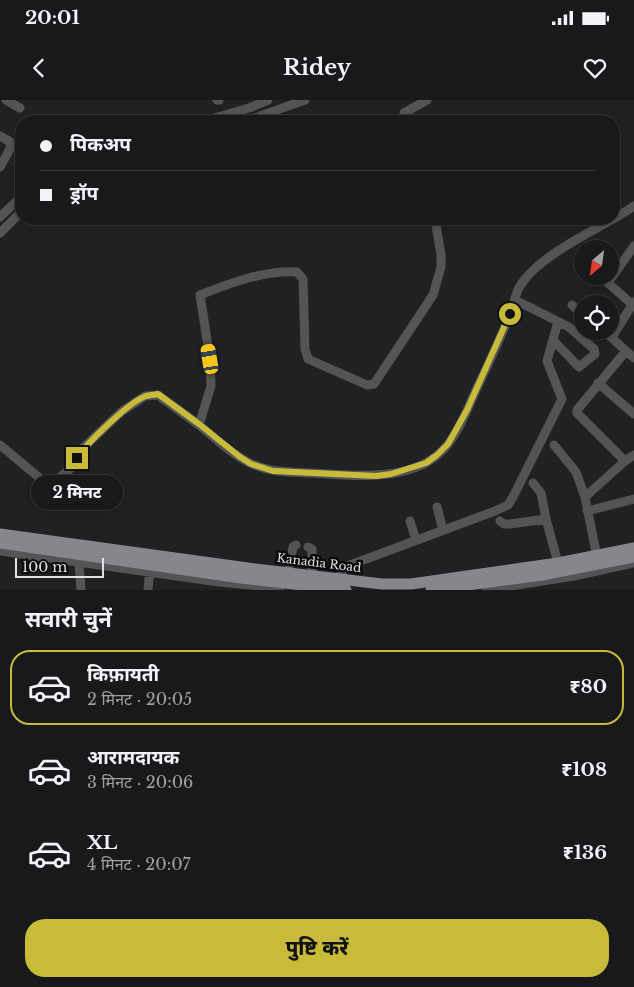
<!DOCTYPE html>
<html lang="hi">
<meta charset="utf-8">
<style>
body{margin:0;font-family:"Libre Baskerville","Noto Sans Devanagari",serif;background:#212223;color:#f1f3f6;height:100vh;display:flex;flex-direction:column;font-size:19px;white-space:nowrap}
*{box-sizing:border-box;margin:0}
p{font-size:16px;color:#9fa0a2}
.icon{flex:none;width:28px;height:28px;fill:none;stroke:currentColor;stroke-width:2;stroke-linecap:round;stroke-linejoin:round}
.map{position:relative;height:490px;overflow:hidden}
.sheet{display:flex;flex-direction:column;background:#18191a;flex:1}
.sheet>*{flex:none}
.banner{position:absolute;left:15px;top:15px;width:605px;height:110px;border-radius:20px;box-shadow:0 2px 8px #0003,0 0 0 1px #363839;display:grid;align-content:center;height:110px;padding:0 25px;background:#18191a}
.needle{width:32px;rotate:209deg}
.tools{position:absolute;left:574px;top:140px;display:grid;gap:10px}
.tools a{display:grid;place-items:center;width:45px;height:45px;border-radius:50%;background:#18191a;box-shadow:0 2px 8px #0003,0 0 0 1px #363839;font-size:25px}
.scale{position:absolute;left:15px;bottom:12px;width:89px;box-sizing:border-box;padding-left:5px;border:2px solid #dfe0e2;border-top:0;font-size:14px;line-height:18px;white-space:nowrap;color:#dfe0e2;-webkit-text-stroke:4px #0a0a0c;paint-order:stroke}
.end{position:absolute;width:22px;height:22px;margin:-11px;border:6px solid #c9bb3a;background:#111;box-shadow:0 0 0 2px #111}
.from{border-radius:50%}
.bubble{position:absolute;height:35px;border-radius:18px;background:#18191a;box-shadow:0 2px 8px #0003,0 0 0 1px #363839;font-size:16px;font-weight:800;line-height:35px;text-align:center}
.car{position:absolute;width:15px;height:30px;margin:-15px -8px;border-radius:6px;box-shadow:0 0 4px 1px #0007;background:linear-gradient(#f5c518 24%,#345 0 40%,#f5c518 0 76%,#345 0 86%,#f5c518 0)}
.banner b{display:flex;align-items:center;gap:18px;height:48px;font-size:19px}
.banner b+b{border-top:1px solid #363839}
.banner i{width:12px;height:12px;background:#f1f3f6}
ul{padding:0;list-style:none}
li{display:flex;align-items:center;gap:15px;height:75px;margin:0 10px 8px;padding:0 15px;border:2px solid transparent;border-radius:20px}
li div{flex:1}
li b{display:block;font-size:19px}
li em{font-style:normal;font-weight:800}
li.active{border-color:#c9bb3a}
li>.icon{width:45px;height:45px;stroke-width:1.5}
h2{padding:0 25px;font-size:22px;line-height:60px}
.primary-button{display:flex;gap:10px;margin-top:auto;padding:10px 25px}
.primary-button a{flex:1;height:58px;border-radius:20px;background:#c9bb3a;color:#111;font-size:20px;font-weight:800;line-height:58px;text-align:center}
.status{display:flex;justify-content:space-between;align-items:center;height:35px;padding:0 25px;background:#18191a;direction:ltr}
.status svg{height:14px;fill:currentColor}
header{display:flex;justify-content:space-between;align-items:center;height:65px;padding:0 25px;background:#18191a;font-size:22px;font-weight:800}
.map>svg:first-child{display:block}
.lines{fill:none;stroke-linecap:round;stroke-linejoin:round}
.minor{stroke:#535455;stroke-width:9}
.major{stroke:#86878a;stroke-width:11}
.route{stroke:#c9bb3a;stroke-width:6}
.labels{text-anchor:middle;stroke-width:5;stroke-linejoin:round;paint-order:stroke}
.street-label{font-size:12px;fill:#dfe0e2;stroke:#0a0a0c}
</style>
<div class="status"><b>20:01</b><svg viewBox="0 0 49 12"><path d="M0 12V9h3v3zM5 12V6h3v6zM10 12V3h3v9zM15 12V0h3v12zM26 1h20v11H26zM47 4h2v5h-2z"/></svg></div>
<header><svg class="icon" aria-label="back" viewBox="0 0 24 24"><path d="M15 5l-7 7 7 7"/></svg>Ridey<svg class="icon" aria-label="heart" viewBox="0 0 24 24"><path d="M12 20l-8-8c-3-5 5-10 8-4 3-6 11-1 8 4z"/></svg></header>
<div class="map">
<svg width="634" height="490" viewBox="0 0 634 490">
<rect width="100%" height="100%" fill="#202123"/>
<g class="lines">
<path class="minor" d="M6,0L20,8
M217,0H219
M204,21L249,8L268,0
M246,21L305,0
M404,21V13L427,0
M0,36L9,41L11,47L0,67
M0,117L21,97
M435,119L441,155V167L433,195L374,284L367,285L308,259L305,249L303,179L297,172C265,170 230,183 200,195L210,259L211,286L199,325C215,338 231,354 250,363C270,373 292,372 313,373C356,376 419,383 448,344C460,329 468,308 476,290C488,265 500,240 510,214C514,205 515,194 520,186C540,153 602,128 634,106
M0,133L21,112
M600,176L634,206
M608,183L634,146
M515,200L569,227L594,249L595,254L579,267L553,240
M572,205L582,214
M604,231L634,258
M612,237L634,202
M598,283L634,314
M0,345L42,380L55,381L70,369L84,347L121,312L145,296L158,295L199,325
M554,345L576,372L585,397
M625,361L577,313V310L626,251
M533,383L541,393L546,419L558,463
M437,407L443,430
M587,411L634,399
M410,421L416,440
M500,421L504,424H510L546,419
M308,447L312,449V481
M0,451L219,482L280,488
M79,462L81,490
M598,462L585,397L625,361L634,355
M288,473L293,447L296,445
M337,479L345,468L350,465L495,411L508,405L513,397L562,299L547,261L558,222
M148,490L150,468
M486,490L574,476L634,463"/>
<path class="major" d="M0,434L255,469L382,484H411L558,463L634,448
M0,443L241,478L346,490
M431,490L542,475L634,457"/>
</g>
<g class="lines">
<path class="route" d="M77,358C87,343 130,301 146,296C150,295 154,295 158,294L199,324L240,357L251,364L273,371L376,376L391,374L426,363L437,355L448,344L467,310L510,214"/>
</g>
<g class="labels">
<g class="street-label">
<text transform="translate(319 463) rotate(7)" y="4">Kanadia Road</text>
</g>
</g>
</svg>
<div class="tools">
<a><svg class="needle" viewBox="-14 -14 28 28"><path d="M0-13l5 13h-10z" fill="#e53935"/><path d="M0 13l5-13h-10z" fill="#9fa0a2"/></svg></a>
<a><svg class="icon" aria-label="locate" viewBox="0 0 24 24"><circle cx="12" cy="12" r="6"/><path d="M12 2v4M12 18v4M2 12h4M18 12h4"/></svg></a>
</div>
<div class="scale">100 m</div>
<i class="end from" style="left:510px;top:214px"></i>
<i class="end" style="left:77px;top:358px"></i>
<div class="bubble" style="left:31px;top:375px;width:92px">2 मिनट</div>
<i class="car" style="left:210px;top:259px;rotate:351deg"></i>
<div class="banner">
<b><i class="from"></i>पिकअप</b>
<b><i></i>ड्रॉप</b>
</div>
</div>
<section class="sheet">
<h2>सवारी चुनें</h2>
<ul>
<li class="active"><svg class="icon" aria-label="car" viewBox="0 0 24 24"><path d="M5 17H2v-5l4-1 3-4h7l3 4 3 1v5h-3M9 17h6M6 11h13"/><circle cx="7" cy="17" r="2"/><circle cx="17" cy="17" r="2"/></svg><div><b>किफ़ायती</b><p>2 मिनट · 20:05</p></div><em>₹80</em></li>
<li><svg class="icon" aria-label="car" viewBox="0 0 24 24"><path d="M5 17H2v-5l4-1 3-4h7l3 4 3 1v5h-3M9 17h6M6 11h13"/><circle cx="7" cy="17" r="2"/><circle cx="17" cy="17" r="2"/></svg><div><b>आरामदायक</b><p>3 मिनट · 20:06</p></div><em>₹108</em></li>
<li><svg class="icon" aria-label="car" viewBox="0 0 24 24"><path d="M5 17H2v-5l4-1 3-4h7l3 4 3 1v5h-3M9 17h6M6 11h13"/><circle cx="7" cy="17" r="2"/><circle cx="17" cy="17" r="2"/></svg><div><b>XL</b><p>4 मिनट · 20:07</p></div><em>₹136</em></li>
</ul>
<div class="primary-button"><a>पुष्टि करें</a></div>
</section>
